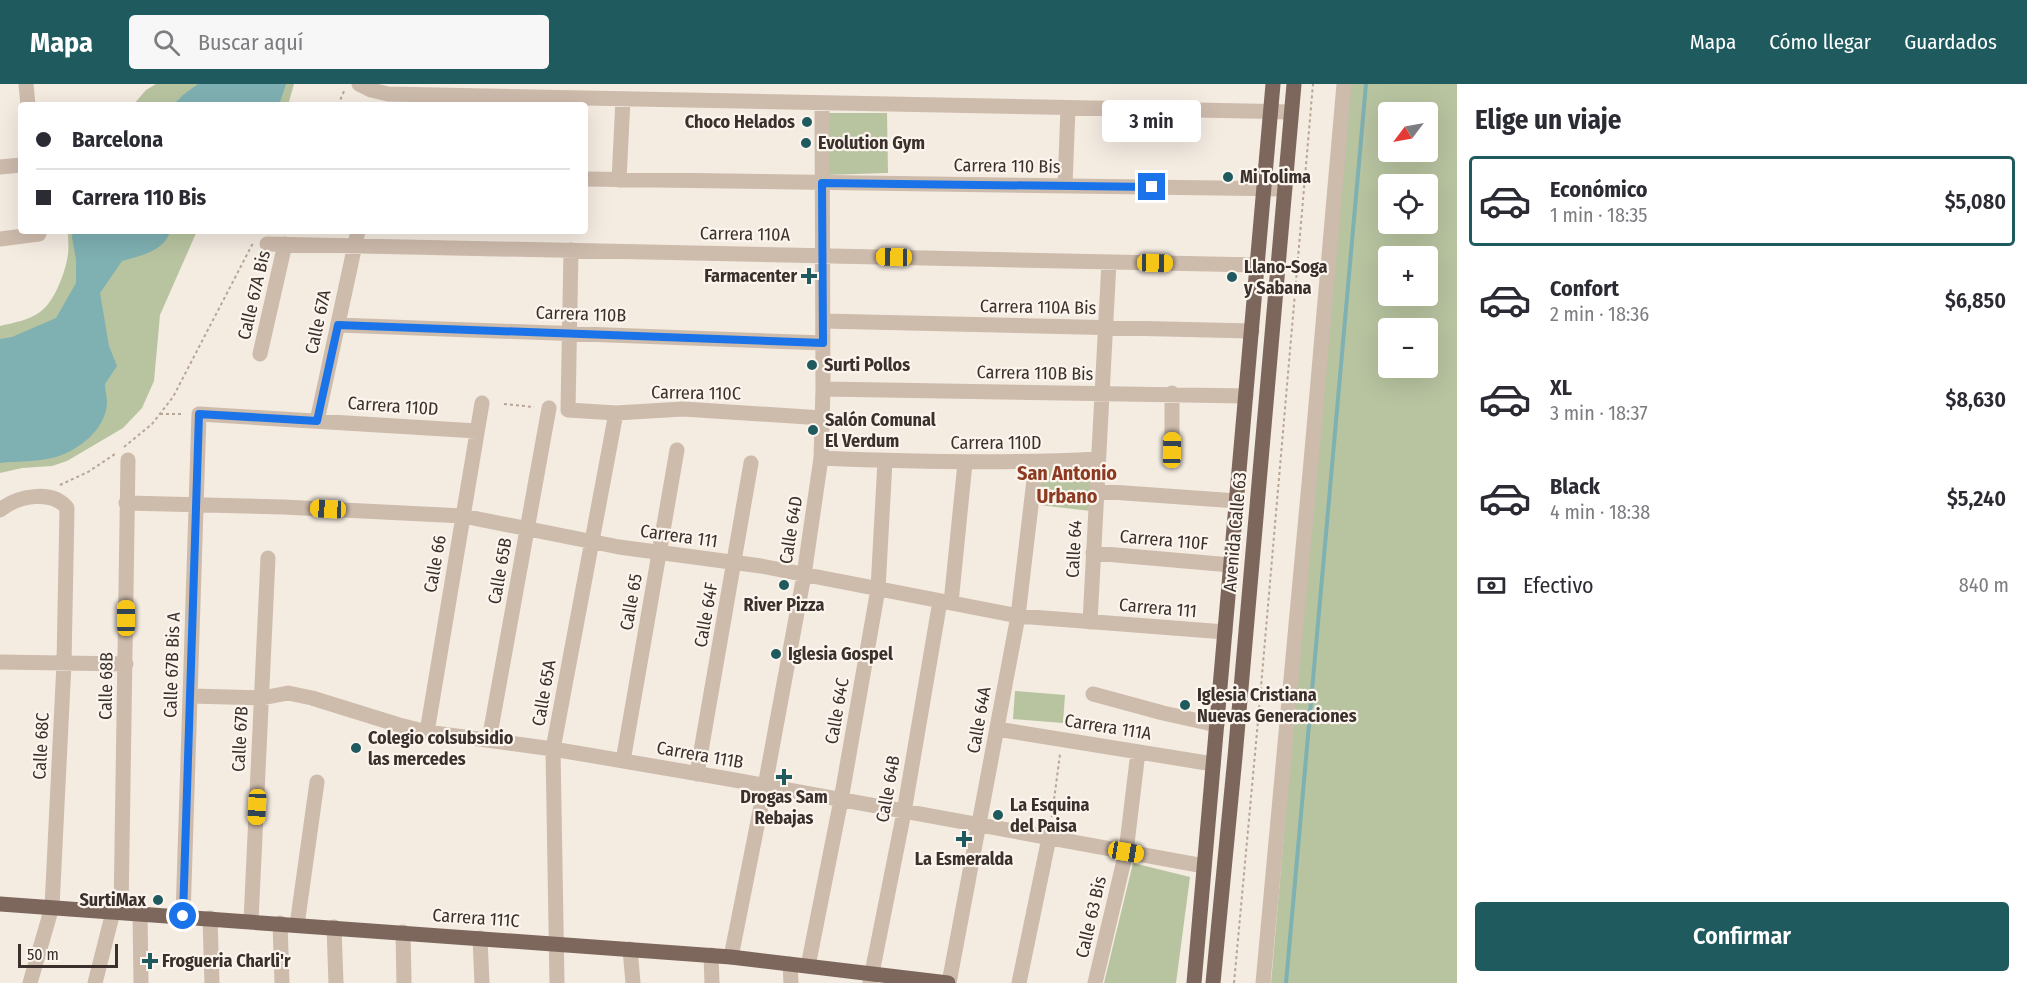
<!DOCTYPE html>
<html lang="es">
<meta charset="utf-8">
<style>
body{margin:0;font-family:"Fira Sans Condensed",sans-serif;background:#f7f7f7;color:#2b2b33;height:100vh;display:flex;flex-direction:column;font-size:22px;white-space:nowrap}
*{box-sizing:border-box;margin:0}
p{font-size:20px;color:#7c7c81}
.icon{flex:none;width:33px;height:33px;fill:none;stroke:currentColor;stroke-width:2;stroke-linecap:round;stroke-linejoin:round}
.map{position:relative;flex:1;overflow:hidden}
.panel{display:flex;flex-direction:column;background:#fff;width:570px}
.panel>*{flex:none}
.banner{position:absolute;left:18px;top:18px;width:570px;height:132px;border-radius:6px;box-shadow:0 6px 24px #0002;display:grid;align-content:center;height:132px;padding:0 18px;background:#fff}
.needle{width:39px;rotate:238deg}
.controls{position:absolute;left:1378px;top:18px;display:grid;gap:12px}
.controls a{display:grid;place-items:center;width:60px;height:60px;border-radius:6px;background:#fff;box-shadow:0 6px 24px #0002;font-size:30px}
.scale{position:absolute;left:18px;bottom:15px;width:100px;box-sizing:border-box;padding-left:6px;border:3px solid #3b302b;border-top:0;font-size:16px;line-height:21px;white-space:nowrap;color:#3b302b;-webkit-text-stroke:4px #fbf5ee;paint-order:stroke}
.end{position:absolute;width:27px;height:27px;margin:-14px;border:8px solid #1a73e8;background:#fff;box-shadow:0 0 0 3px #fff}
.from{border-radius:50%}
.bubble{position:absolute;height:42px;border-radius:6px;background:#fff;box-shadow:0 6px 24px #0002;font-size:20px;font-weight:600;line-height:42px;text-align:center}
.car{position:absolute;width:18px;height:36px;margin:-18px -9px;border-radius:8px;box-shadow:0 0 4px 2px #0007;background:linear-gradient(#f5c518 24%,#345 0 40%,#f5c518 0 76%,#345 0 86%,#f5c518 0)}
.banner b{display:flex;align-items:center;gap:21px;height:57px;font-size:22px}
.banner b+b{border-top:2px solid #e1e1e2}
.banner i{width:15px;height:15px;background:#2b2b33}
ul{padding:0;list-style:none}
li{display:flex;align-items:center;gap:18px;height:90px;margin:0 12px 9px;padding:0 6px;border:3px solid transparent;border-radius:6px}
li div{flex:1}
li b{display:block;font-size:22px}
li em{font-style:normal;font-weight:600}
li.active{border-color:#1f5a5e}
li>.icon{width:54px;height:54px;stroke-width:1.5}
h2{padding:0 18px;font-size:27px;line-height:72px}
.pay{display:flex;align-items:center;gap:15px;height:66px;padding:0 18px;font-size:22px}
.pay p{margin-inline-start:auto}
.cta{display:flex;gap:12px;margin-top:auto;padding:12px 18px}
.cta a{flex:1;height:69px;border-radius:6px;background:#1f5a5e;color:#fff;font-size:24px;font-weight:600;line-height:69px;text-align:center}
header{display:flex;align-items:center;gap:36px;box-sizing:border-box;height:84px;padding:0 30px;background:#1f5a5e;color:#fff}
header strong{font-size:28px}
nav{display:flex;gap:33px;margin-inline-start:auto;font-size:21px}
.search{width:420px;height:54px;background:#f7f7f7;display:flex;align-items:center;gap:15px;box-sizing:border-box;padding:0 21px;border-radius:6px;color:#7c7c81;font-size:22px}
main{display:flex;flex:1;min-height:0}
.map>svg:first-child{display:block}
.green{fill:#b8c4a0;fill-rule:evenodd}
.water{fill:#7fb0b2}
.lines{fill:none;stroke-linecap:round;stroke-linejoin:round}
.stream{stroke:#7fb0b2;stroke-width:4}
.path{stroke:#b9a596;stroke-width:2;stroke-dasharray:3 3;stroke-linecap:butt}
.minor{stroke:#cdbbac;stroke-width:15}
.major{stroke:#7d675c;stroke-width:15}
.route{stroke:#1a73e8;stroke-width:8}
.poi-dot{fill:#1f5a5e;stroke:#fbf5ee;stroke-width:2}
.labels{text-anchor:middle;stroke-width:4.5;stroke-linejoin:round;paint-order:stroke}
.poi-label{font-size:18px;font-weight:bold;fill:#3b302b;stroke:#fbf5ee;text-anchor:start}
.street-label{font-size:18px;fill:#3b302b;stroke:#fbf5ee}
.neighbourhood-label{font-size:20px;font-weight:bold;fill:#8c3b22;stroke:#fbf5ee}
</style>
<header>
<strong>Mapa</strong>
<div class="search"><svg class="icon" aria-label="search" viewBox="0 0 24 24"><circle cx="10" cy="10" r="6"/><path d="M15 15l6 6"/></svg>Buscar aquí</div>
<nav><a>Mapa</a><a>Cómo llegar</a><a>Guardados</a></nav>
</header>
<main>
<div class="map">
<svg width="1457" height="899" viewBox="0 0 1457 899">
<rect width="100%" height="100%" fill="#f4ebe1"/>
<path class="green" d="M156,0H294L288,21H133L146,6Z
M1349,0H1457V899H1271ZM1389,28H1428V68H1389ZM1389,100H1428V140H1389ZM1389,172H1428V212H1389ZM1389,244H1428V284H1389Z
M824,29H887L888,89L825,91Z
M68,147H197L160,231L154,297L142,324L123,344L67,377L52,382L22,384L0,389V242C13,239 29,236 40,228C54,219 66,187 68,170C69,163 68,155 68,147Z
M1094,381L1091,427L1039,421L1041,382Z
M1015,607L1065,611L1063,639L1013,635Z
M1133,779L1190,793L1176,899H1104Z"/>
<path class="water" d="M198,0H286L279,21H173L183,11Z
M73,147H170C165,167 140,172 122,177L100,209L109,262L117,282L105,300C105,306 107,313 107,319C106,345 79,366 56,373C39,378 18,377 0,379V255L12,253L56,234L76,199V176L72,153Z"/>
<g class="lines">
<path class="stream" d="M1286,899L1366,0"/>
<path class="path" d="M338,21L345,5
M504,320L534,323
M160,330H184
M124,363L152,340L173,313L253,159
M60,401L88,388L115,370
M1051,739L1060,670
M1234,899L1259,626L1313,0"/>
<path class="minor" d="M26,0L28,21
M359,0L371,6L388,10L1291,28
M0,83L21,81
M585,95L1285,105
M619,96L623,15
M1065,102L1068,24
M0,155L39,150L38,147
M267,160L1257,181
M571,166L568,326L616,329L683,325L823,334
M823,237L1252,247
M338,241L823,259
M260,270L285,160
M823,305L1246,312
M317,337L358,147
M1172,366V309
M821,374C914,378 1006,380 1098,375
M1097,407L1237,417
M126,419L283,423L463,432L619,463L761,482L1018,532L1225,548
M0,426C17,412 52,405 67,424L64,579L52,823L30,899
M1093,469L1231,481
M951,519L965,379
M1090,538L1109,178
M0,578L126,580
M1093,610L1163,629L1217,641
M191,612L262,614L288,609L312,614L399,641L427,648L553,665L729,695L1204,782
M997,645L1213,680
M427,648L482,319
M489,656L549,324
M623,677L677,366
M697,690L751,379
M121,828L128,376
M140,829L141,899
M183,833L199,330L477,347
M210,834L212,899
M251,837L268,474
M280,839L282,899
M297,841L317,698
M334,843L336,899
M403,848L404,899
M480,854L482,899
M630,865L633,899
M711,871L712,899
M731,873L765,702L804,491L821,374L823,305L822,19
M790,880L791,899
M808,882L841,716L878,505L885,377
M95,899L113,828
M557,899L553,665L616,329
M870,899L904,728L940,517
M949,899L1018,532L1036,379
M1019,899L1049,754
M1095,899L1126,768L1138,668
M1263,899L1311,378L1344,0"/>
<path class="major" d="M0,820L731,873L948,899
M1194,899L1273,0
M1213,899L1235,673L1294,0"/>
</g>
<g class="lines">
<path class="route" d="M183,832L199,330L317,337L338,241L823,259L822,99L1152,103"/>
</g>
<g class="poi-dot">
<circle cx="807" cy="38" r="6"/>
<circle cx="806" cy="59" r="6"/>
<circle cx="1228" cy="93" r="6"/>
<path d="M806 183h6v6h6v6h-6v6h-6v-6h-6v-6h6z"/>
<circle cx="1232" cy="193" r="6"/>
<circle cx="812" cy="281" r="6"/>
<circle cx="813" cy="346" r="6"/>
<circle cx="784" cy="501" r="6"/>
<circle cx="776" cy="570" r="6"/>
<circle cx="1185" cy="621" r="6"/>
<circle cx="356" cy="664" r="6"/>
<path d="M781 684h6v6h6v6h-6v6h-6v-6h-6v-6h6z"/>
<circle cx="998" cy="731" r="6"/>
<path d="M961 746h6v6h6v6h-6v6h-6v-6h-6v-6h6z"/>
<circle cx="158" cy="816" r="6"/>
<path d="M147 868h6v6h6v6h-6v6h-6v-6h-6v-6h6z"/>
</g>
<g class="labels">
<g class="poi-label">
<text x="795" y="44" text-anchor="end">Choco Helados</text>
<text x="818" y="65">Evolution Gym</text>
<text x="1240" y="99">Mi Tolima</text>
<text x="1244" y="189">Llano-Soga<tspan x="1244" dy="21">y Sabana</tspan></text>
<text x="797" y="198" text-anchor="end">Farmacenter</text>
<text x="824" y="287">Surti Pollos</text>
<text x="825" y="342">Salón Comunal<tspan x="825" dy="21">El Verdum</tspan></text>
<text x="784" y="527" text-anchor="middle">River Pizza</text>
<text x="788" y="576">Iglesia Gospel</text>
<text x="1197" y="617">Iglesia Cristiana<tspan x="1197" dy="21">Nuevas Generaciones</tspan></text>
<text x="368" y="660">Colegio colsubsidio<tspan x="368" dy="21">las mercedes</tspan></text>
<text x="784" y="719" text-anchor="middle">Drogas Sam<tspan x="784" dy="21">Rebajas</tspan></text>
<text x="1010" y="727">La Esquina<tspan x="1010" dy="21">del Paisa</tspan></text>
<text x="964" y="781" text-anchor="middle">La Esmeralda</text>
<text x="146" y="822" text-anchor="end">SurtiMax</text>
<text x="162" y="883">Frogueria Charli'r</text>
</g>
<g class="street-label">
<text transform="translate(1007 82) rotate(1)" y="6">Carrera 110 Bis</text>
<text transform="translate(745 150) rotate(1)" y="6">Carrera 110A</text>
<text transform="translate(254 211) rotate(-77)" y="6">Calle 67A Bis</text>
<text transform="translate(1038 223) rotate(1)" y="6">Carrera 110A Bis</text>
<text transform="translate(581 230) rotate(2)" y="6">Carrera 110B</text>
<text transform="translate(318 238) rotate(-78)" y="6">Calle 67A</text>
<text transform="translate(1035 289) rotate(1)" y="6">Carrera 110B Bis</text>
<text transform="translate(696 309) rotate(1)" y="6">Carrera 110C</text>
<text transform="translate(393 322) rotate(4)" y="6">Carrera 110D</text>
<text x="996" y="365">Carrera 110D</text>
<text transform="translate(791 446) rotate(-81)" y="6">Calle 64D</text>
<text transform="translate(1235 448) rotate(-85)" y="6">Avenida Calle 63</text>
<text transform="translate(679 452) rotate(8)" y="6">Carrera 111</text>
<text transform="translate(1164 456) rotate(5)" y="6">Carrera 110F</text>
<text transform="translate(1074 465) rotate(-87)" y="6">Calle 64</text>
<text transform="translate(435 480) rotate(-80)" y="6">Calle 66</text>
<text transform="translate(500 487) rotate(-80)" y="6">Calle 65B</text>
<text transform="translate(631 518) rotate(-80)" y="6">Calle 65</text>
<text transform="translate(1158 524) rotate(5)" y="6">Carrera 111</text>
<text transform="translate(706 531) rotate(-80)" y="6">Calle 64F</text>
<text transform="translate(172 581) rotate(-88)" y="6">Calle 67B Bis A</text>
<text transform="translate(106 602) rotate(-89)" y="6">Calle 68B</text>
<text transform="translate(544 609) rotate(-80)" y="6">Calle 65A</text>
<text transform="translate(837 627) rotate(-80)" y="6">Calle 64C</text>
<text transform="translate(979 636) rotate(-80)" y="6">Calle 64A</text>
<text transform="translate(1108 643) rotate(9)" y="6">Carrera 111A</text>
<text transform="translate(240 655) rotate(-87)" y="6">Calle 67B</text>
<text transform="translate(41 662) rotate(-87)" y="6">Calle 68C</text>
<text transform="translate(700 671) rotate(10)" y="6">Carrera 111B</text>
<text transform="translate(888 705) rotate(-80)" y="6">Calle 64B</text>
<text transform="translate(1091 833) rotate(-77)" y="6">Calle 63 Bis</text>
<text transform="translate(476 834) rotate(4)" y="6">Carrera 111C</text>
</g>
<g class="neighbourhood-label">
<text x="1067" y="396">San Antonio<tspan x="1067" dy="23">Urbano</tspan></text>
</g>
</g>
</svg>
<div class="controls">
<a><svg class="needle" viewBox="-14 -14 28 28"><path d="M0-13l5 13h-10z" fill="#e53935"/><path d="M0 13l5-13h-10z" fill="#7c7c81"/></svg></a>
<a><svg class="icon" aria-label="locate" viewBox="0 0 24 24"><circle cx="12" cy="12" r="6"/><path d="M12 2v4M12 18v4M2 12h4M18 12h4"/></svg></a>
<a>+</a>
<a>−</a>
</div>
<div class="scale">50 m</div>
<i class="end from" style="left:183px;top:832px"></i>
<i class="end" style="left:1152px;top:103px"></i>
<div class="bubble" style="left:1102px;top:16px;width:99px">3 min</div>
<i class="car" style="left:894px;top:173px;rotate:271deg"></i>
<i class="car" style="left:1155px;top:179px;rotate:91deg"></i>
<i class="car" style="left:1172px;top:366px;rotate:1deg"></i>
<i class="car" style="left:328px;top:425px;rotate:273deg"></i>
<i class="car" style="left:126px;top:534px;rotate:0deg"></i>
<i class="car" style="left:257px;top:723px;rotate:183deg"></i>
<i class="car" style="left:1126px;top:768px;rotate:100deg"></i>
<div class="banner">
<b><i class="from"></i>Barcelona</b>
<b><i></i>Carrera 110 Bis</b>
</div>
</div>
<section class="panel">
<h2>Elige un viaje</h2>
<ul>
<li class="active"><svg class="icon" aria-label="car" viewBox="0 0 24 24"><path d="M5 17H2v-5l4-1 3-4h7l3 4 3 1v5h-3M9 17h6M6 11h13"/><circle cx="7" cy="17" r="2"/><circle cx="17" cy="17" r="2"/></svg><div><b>Económico</b><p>1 min · 18:35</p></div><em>$5,080</em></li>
<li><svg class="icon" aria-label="car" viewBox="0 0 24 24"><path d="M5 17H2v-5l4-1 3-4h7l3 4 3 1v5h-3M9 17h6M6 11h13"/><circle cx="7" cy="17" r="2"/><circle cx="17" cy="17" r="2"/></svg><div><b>Confort</b><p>2 min · 18:36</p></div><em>$6,850</em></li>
<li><svg class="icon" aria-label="car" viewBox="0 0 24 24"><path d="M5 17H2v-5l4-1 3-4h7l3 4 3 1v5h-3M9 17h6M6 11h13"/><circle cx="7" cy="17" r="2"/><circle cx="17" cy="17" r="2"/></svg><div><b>XL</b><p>3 min · 18:37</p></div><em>$8,630</em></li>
<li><svg class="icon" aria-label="car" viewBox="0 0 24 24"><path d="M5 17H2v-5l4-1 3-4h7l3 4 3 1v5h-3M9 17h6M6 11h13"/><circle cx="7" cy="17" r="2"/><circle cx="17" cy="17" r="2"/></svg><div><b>Black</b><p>4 min · 18:38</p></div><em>$5,240</em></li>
</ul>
<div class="pay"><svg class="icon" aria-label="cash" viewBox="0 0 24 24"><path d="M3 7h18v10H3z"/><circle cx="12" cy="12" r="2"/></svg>Efectivo<p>840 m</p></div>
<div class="cta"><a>Confirmar</a></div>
</section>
</main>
